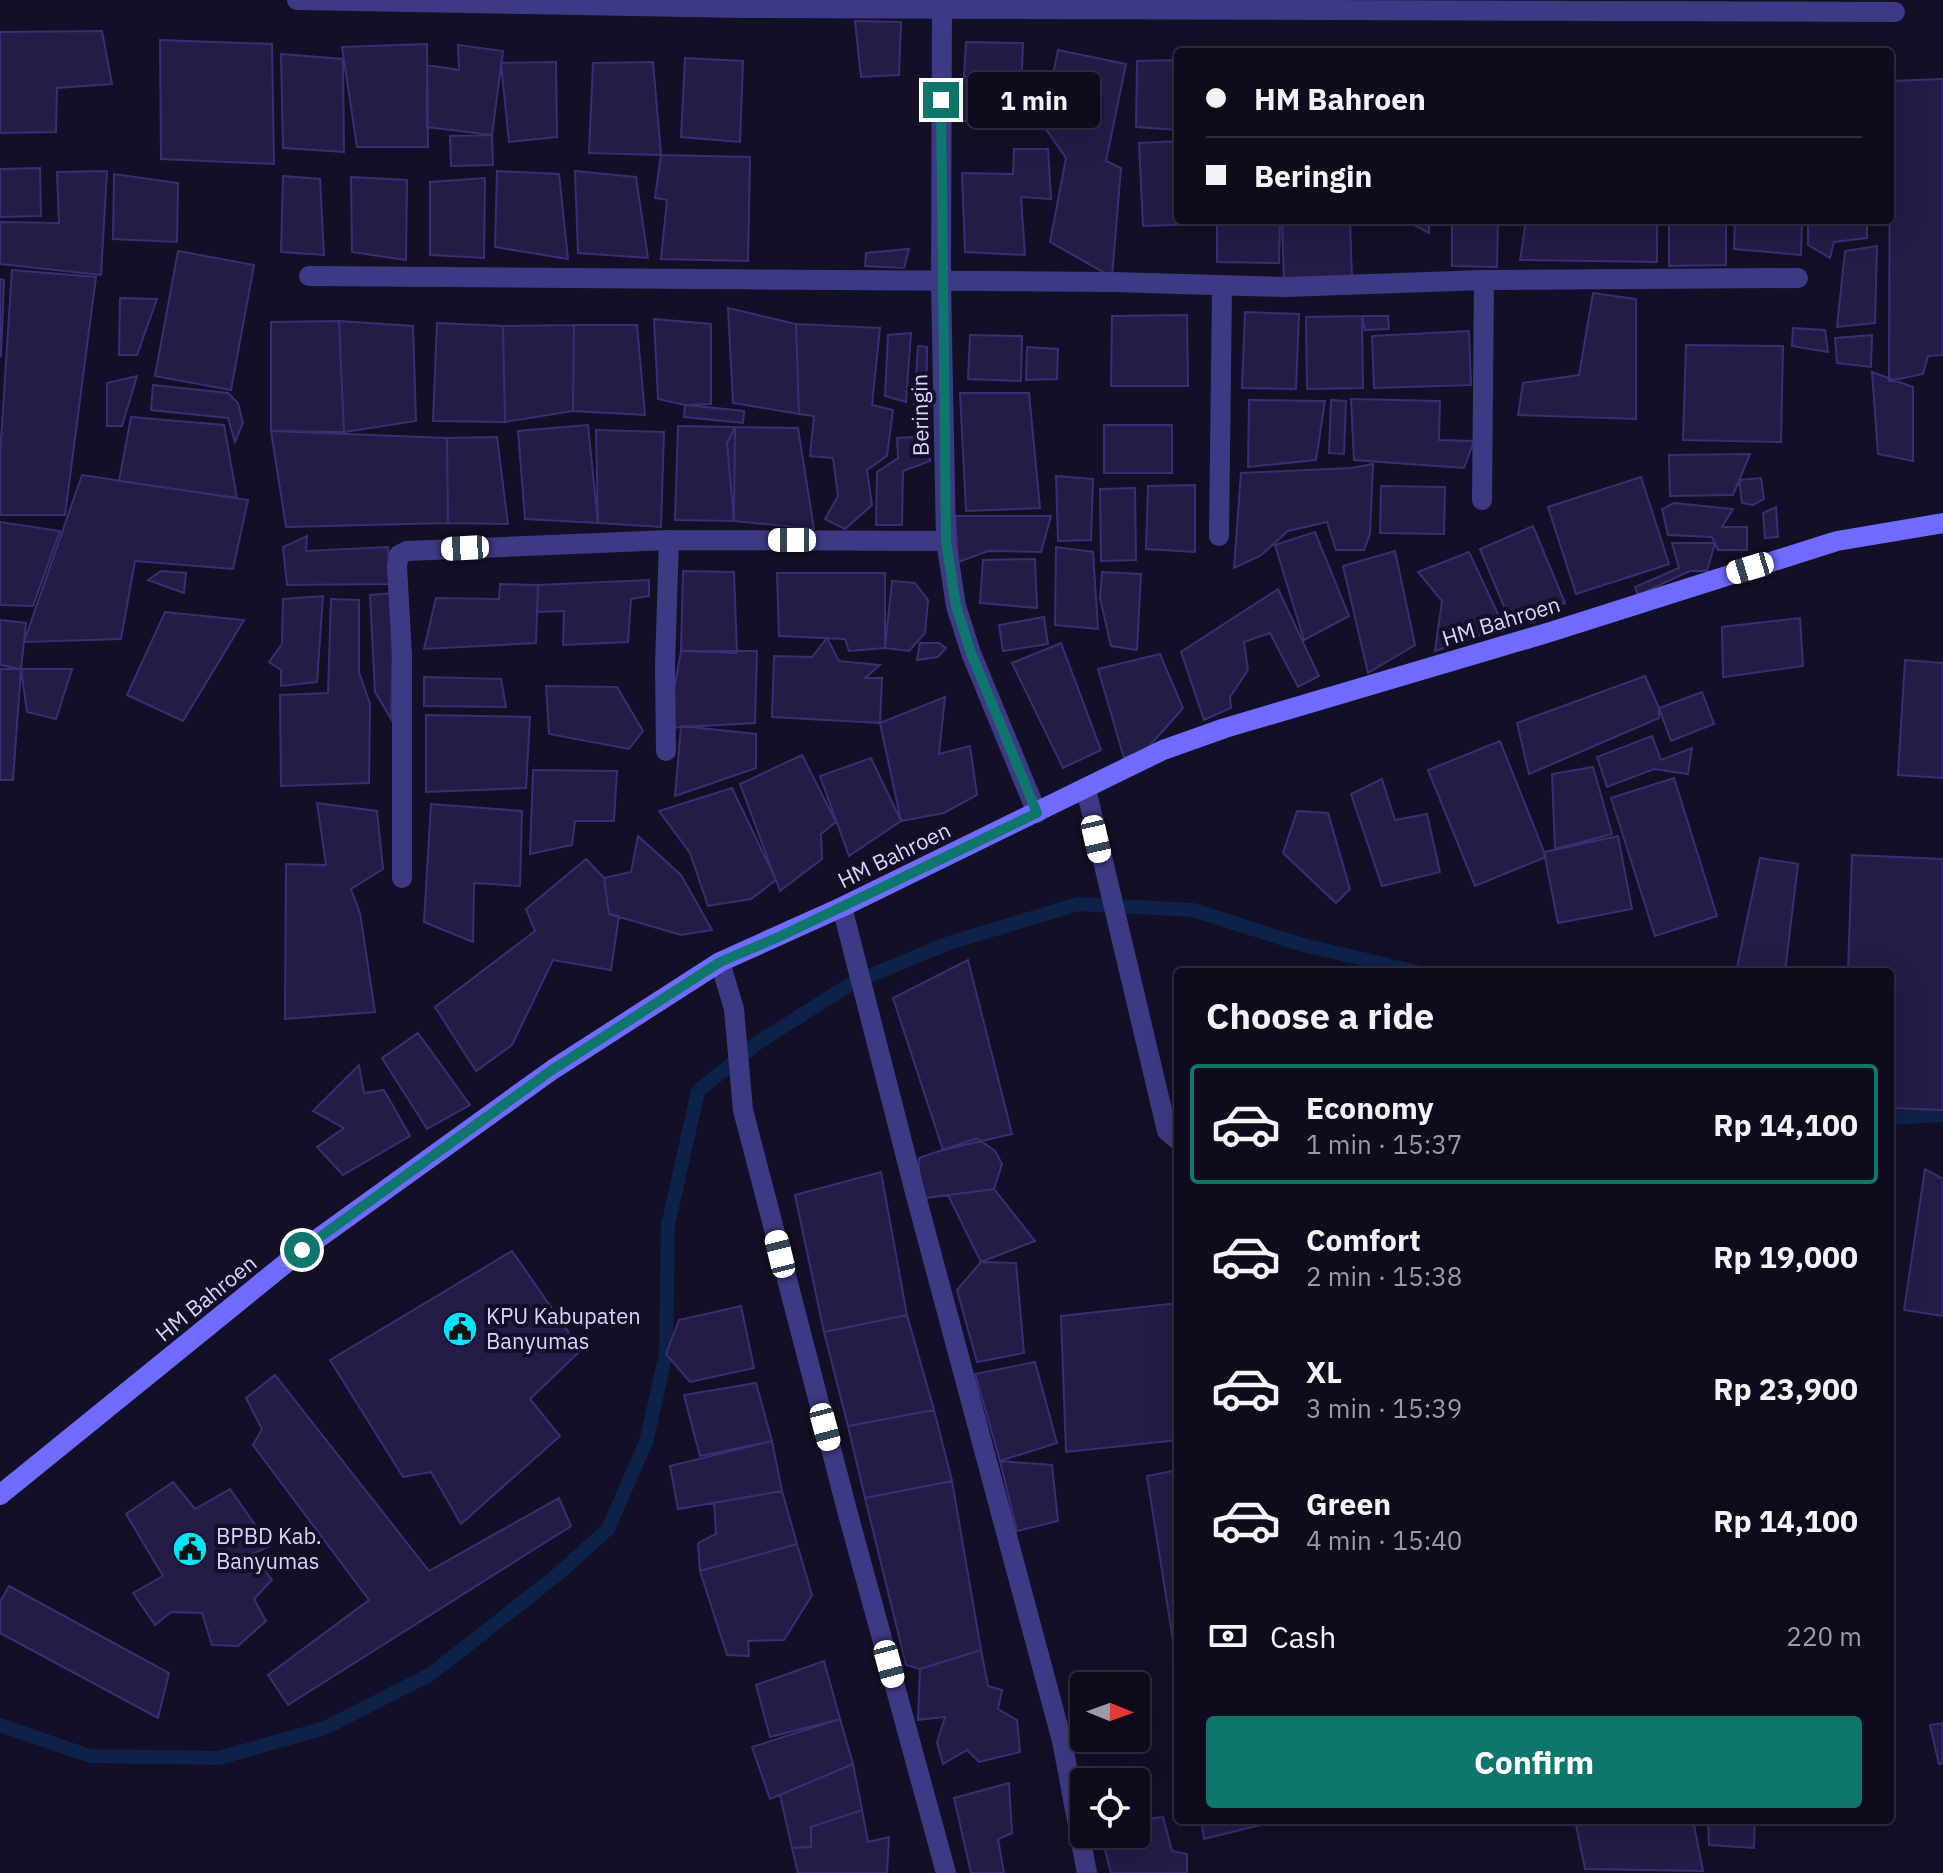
<!DOCTYPE html>
<meta charset="utf-8">
<style>
body{margin:0;font-family:"IBM Plex Sans",sans-serif;background:#1c1929;color:#f1f3f6;height:100vh;display:flex;flex-direction:column;font-size:30px;white-space:nowrap}
*{box-sizing:border-box;margin:0}
p{font-size:26px;color:#9b9ba3}
.icon{flex:none;width:44px;height:44px;fill:none;stroke:currentColor;stroke-width:2;stroke-linecap:round;stroke-linejoin:round}
.map{position:relative;flex:1;overflow:hidden}
.details{position:absolute;left:1174px;top:968px;width:720px;height:856px;display:flex;flex-direction:column;background:#0e0b1c;border-radius:8px;box-shadow:0 8px 32px #0002,0 0 0 2px #2e2b3b}
.details>*{flex:none}
.top-card{position:absolute;left:1174px;top:48px;width:720px;height:176px;border-radius:8px;box-shadow:0 8px 32px #0002,0 0 0 2px #2e2b3b;display:grid;align-content:center;height:176px;padding:0 32px;background:#0e0b1c}
.needle{width:52px;rotate:91deg}
.buttons{position:absolute;left:1070px;top:1672px;display:grid;gap:16px}
.buttons a{display:grid;place-items:center;width:80px;height:80px;border-radius:8px;background:#0e0b1c;box-shadow:0 8px 32px #0002,0 0 0 2px #2e2b3b;font-size:40px}
.end{position:absolute;width:36px;height:36px;margin:-18px;border:10px solid #0f766e;background:#fff;box-shadow:0 0 0 4px #fff}
.from{border-radius:50%}
.bubble{position:absolute;height:56px;border-radius:8px;background:#0e0b1c;box-shadow:0 8px 32px #0002,0 0 0 2px #2e2b3b;font-size:26px;font-weight:800;line-height:56px;text-align:center}
.car{position:absolute;width:24px;height:48px;margin:-24px -12px;border-radius:10px;box-shadow:0 0 6px 2px #0007;background:linear-gradient(#fff 24%,#345 0 40%,#fff 0 76%,#345 0 86%,#fff 0)}
.top-card b{display:flex;align-items:center;gap:28px;height:76px;font-size:30px}
.top-card b+b{border-top:2px solid #2e2b3b}
.top-card i{width:20px;height:20px;background:#f1f3f6}
ul{padding:0;list-style:none}
li{display:flex;align-items:center;gap:24px;height:120px;margin:0 16px 12px;padding:0 16px;border:4px solid transparent;border-radius:8px}
li div{flex:1}
li b{display:block;font-size:30px}
li em{font-style:normal;font-weight:800}
li.on{border-color:#0f766e}
li>.icon{width:72px;height:72px;stroke-width:1.5}
h2{padding:0 32px;font-size:36px;line-height:96px}
.pay{display:flex;align-items:center;gap:20px;height:88px;padding:0 32px;font-size:30px}
.pay p{margin-inline-start:auto}
.cta{display:flex;gap:16px;margin-top:auto;padding:16px 32px}
.cta a{flex:1;height:92px;border-radius:8px;background:#0f766e;color:#fff;font-size:32px;font-weight:800;line-height:92px;text-align:center}
.map>svg:first-child{display:block}
.lines{fill:none;stroke-linecap:round;stroke-linejoin:round}
.stream{stroke:#0c2248;stroke-width:14}
.building{fill:#241b47;stroke:#3b2d73;stroke-width:2}
.street{stroke:#3d3a85;stroke-width:20}
.secondary{stroke:#6f6bff;stroke-width:20}
.route{stroke:#0f766e;stroke-width:10}
.labels{text-anchor:middle;stroke-width:8;stroke-linejoin:round;paint-order:stroke}
.street-label{font-size:22px;fill:#d9d4ff;stroke:#130f26}
.poi-label{font-size:22px;fill:#d9d4ff;stroke:#130f26;text-anchor:start}
</style>
<div class="map">
<svg width="1943" height="1873" viewBox="0 0 1943 1873">
<rect width="100%" height="100%" fill="#130f26"/>
<g class="lines">
<path class="stream" d="M1890,1118L1943,1115
M0,1725L90,1756L219,1758L325,1728L431,1674L557,1575L608,1529L646,1442L666,1354L668,1225L698,1091L759,1042L852,983L949,943L1078,904L1193,910L1303,945L1418,972"/>
</g>
<path class="building" d="M855,21L901,22L899,75L861,77Z
M102,31L112,84L57,88L56,132L0,133V32Z
M160,40L272,44L274,164L161,159Z
M966,42L1023,43L1020,122L949,121L964,77Z
M427,44L428,147H357L342,47Z
M458,45L503,51L492,135L427,127V65L459,70Z
M1058,50L1126,64L1106,161L1121,168L1112,277L1050,242L1066,158L1043,125Z
M281,54L343,59L344,152L283,148Z
M685,58L743,61L740,142L681,137Z
M1178,60V130L1136,127L1137,61Z
M556,62L557,137L509,142L501,63Z
M653,62L661,155L589,153L593,63Z
M1943,79V355L1928,356L1923,374L1889,381L1890,81Z
M492,135L493,165L451,166L450,136Z
M1178,141V220H1201L1202,224L1143,226L1139,143Z
M1014,149H1048L1051,199L1021,197L1025,255L965,252L962,173L1013,174Z
M661,155L750,157L748,261L661,259L667,200L655,198Z
M40,168L41,216L0,217V169Z
M107,171L101,275L0,264V222L59,223L57,172Z
M497,171L559,174L568,259L495,247Z
M575,171L636,177L648,258L578,253Z
M114,174L178,183L177,242L113,239Z
M283,176L320,179L324,255L281,252Z
M351,177L407,180L406,260L352,252Z
M485,178L484,258L430,255V182Z
M1217,220H1280L1279,263L1217,262Z
M1282,220H1350L1352,279L1284,282Z
M1405,220H1429V233Z
M1452,220H1498L1497,267L1452,266Z
M1526,220H1657V262L1520,260Z
M1669,220H1726V265L1669,266Z
M1735,220H1802L1801,255L1734,249Z
M1808,220H1867V238L1834,242L1830,258L1808,245Z
M1877,246L1875,323L1837,327L1845,251Z
M909,249L904,268L865,266L866,253Z
M178,251L254,265L231,390L155,376Z
M12,270L96,277L65,515H0V455Z
M0,279L4,280L1,356H0Z
M1593,293L1636,299V419L1518,415L1523,383L1579,375Z
M120,298L157,299L137,355H119Z
M728,308L796,324L799,414L733,403Z
M1245,312L1299,314L1296,389L1242,388Z
M1187,315L1188,386H1111L1112,316Z
M1362,316H1388L1389,329L1365,330Z
M1362,316L1363,388L1307,389L1306,317Z
M654,319L711,324V404L685,405L658,399Z
M339,321L344,432L271,431V322Z
M339,321L413,326L416,421L344,432Z
M437,323L503,326L505,422L433,421Z
M796,324L880,328L872,405L893,410L887,456L867,470L872,505L845,529L825,519L838,496L833,458L810,456L814,416L799,414Z
M574,325L573,411L505,422L503,326Z
M574,325H637L645,415L573,411Z
M1793,328L1825,330L1828,352L1792,346Z
M1469,331L1471,385L1374,388L1372,336Z
M911,333L906,402L885,396L888,335Z
M970,335L1022,336L1021,381L968,379Z
M1872,335L1871,367L1837,363L1835,338Z
M1686,345L1783,346L1781,442L1683,440Z
M918,346L927,347L926,430H921L923,406L914,405Z
M1027,347L1058,349L1057,379L1026,380Z
M1872,372L1913,387V461L1878,454Z
M137,376L122,426H107V383Z
M153,385L228,393L238,403L243,423L235,442L228,418L151,410Z
M960,393H1029L1040,508L966,511Z
M1351,399L1440,401L1439,440L1474,441L1464,468L1354,460Z
M1249,400L1325,401L1316,460L1248,467Z
M1331,400L1346,401L1344,454L1329,453Z
M685,405L744,411L743,423L684,417Z
M131,417L224,425L237,498L119,481Z
M588,425L598,523L525,519L518,431Z
M1104,425H1172V473H1104Z
M678,426L735,427L734,521L675,520Z
M735,427L798,428L814,529L734,521L727,443Z
M596,430L664,432L661,527L598,523Z
M271,431L447,438L448,523L286,527Z
M929,436L930,461L903,471L902,525H876L877,472L898,458L897,438Z
M497,437L508,524L448,523L447,438Z
M1750,454L1733,495L1670,496L1669,455Z
M1373,464L1370,534L1364,550H1336L1327,522L1288,531L1260,556L1234,568L1241,473L1351,468Z
M82,475L248,500L233,569L135,561L121,639L24,642Z
M1056,476L1093,479L1091,540L1058,541Z
M1641,477L1669,564L1576,594L1548,507Z
M1761,478L1764,499L1753,505L1742,503L1739,480Z
M1195,485V552L1146,549L1148,486Z
M1381,486L1445,487L1444,534L1380,533Z
M1135,488L1136,560L1101,561L1100,489Z
M1674,503L1733,509L1722,527H1747V550H1718L1712,537L1668,535L1662,509Z
M1776,507L1778,537L1765,538L1763,513Z
M955,516H1051L1041,552L988,551L958,562Z
M0,522L60,531L33,606L0,605Z
M1533,526L1565,603L1512,626L1480,549Z
M1315,532L1349,616L1304,640L1275,545Z
M307,536L306,551L388,547L390,584L287,585L283,547Z
M1672,543H1715L1707,571H1690L1638,595L1635,587L1679,568Z
M1056,547L1093,552L1098,629L1055,625Z
M1395,551L1415,645L1368,673L1343,566Z
M1469,552L1504,627L1435,651L1442,601L1418,572Z
M1035,559L1037,608L980,603L983,560Z
M161,571L186,573L184,593L148,580Z
M683,571L734,572L737,653L681,651Z
M1102,572L1141,574L1137,650L1111,646L1100,598Z
M777,573H885V648L849,651L845,639L779,636Z
M649,580V596L631,599L628,642L563,645L564,611L537,612L538,585Z
M892,581L915,583L928,600L925,633L909,651L885,648Z
M500,584L538,585L536,643L424,649L436,598L499,599Z
M1278,589L1319,676L1298,687L1270,633L1244,642L1248,670L1230,697L1231,708L1204,720L1181,652Z
M394,593L391,719L375,692L370,595Z
M323,596L317,682L281,686V670L269,662L282,644L283,599Z
M331,599L359,600V672L370,704L369,783L281,786L280,695L328,693Z
M165,612L244,620L183,721L127,695Z
M1044,617L1048,644L1003,651L999,625Z
M1800,618L1803,666L1723,677L1722,627Z
M0,620L26,623L21,669L0,665Z
M827,638L839,661L880,665L865,678H882L880,723L772,717L774,656L812,657Z
M920,643H939L946,648L938,657L917,660Z
M1061,643L1101,750L1063,768L1012,663Z
M681,651H757L755,723L667,728Z
M1160,654L1183,708L1147,749L1124,758L1098,669Z
M1905,660L1943,663V778L1898,775Z
M0,669H21L13,780H0Z
M21,669H72L56,719L27,712Z
M1645,676L1659,708V718L1529,774L1517,723Z
M424,677L501,679L506,707L424,706Z
M546,686L617,687L643,731L629,749L549,734Z
M1702,692L1714,724L1671,741L1659,708Z
M945,697L939,754L970,746L977,795L944,813L901,821L880,723Z
M426,715L530,717L526,788L426,792Z
M681,726L756,734V768L675,796Z
M1652,736L1661,760L1692,748L1688,774L1654,769L1607,787L1597,757Z
M1500,741L1546,857L1475,886L1428,770Z
M802,755L836,822L821,834L822,859L780,891L740,784Z
M871,758L901,821L849,856L820,776Z
M1593,767L1612,834L1555,849L1552,774Z
M533,770L617,771L614,821H575L572,845L530,854Z
M1674,778L1717,916L1655,936L1611,798Z
M1382,779L1395,820L1427,814L1440,872L1382,886L1351,794Z
M732,788L776,880L751,899L708,906L690,853L659,811Z
M317,803L377,811L383,869L351,889L360,913L375,1012L285,1019L286,864L326,865Z
M431,804L522,811L520,886L474,883L473,942L424,922Z
M1297,811L1328,813L1350,889L1336,903L1283,853Z
M638,836L681,875L712,930L681,935L609,914L604,878L631,872Z
M1618,836L1632,909L1558,923L1544,852Z
M1852,855L1943,859V1110L1890,1108V972H1848Z
M1760,858L1798,864L1785,972H1736Z
M586,859L604,878L609,914L619,916L611,970L553,960L512,1045L476,1071L435,1007L535,931L526,909Z
M968,960L1012,1134L943,1150L893,998Z
M418,1033L470,1105L427,1129L382,1058Z
M359,1065L364,1093L384,1090L410,1136L343,1175L317,1147L344,1128L313,1111Z
M977,1138L995,1151L1002,1164L994,1189L918,1199L919,1158Z
M1925,1169L1943,1179V1316L1904,1310Z
M881,1172L907,1315L824,1332L795,1195Z
M994,1189L1035,1241L981,1262L948,1195Z
M512,1251L581,1350L530,1399L560,1436L461,1524L431,1472L403,1477L330,1360Z
M981,1262L1016,1263L1024,1353L977,1362L957,1290Z
M1178,1303V1440L1066,1452L1061,1316Z
M741,1306L754,1368L690,1382L666,1354L679,1320Z
M907,1315L934,1410L848,1426L824,1332Z
M1035,1362L1057,1443L1000,1461L975,1374Z
M275,1375L429,1571L559,1498L571,1526L288,1705L268,1675L369,1600L253,1445L262,1429L246,1398Z
M756,1383L772,1441L700,1456L684,1395Z
M934,1410L952,1481L865,1498L848,1426Z
M772,1441L782,1491L678,1509L670,1466Z
M1000,1461L1052,1465L1058,1521L1017,1531Z
M1178,1470V1672L1147,1476Z
M952,1481L981,1650L920,1669L906,1665L865,1498Z
M173,1482L195,1509L230,1489L270,1546L252,1554L272,1580L254,1599L266,1621L238,1646L212,1645L202,1613L171,1612L155,1625L133,1593L163,1576L126,1514Z
M782,1491L797,1544L700,1571L698,1543L716,1534L714,1503Z
M797,1544L812,1595L784,1640L748,1641L749,1656L727,1655L700,1571Z
M9,1586L169,1673L158,1718L0,1633V1602Z
M981,1650L988,1686L1002,1690L998,1709L1017,1720L1020,1752L979,1762L967,1750L943,1764L937,1742L945,1717L918,1720L920,1669Z
M824,1661L840,1719L770,1737L756,1685Z
M1079,1683L1149,1686L1151,1732L1136,1734V1686H1084V1738H1103L1082,1741Z
M840,1719L853,1764L770,1799L752,1747Z
M1943,1723V1763L1939,1764L1930,1725Z
M853,1764L862,1810L811,1827V1847L792,1848L780,1795Z
M1009,1783L1012,1833L998,1839L1004,1873H971L954,1798Z
M862,1810L868,1842L889,1837L887,1873H798L792,1848L811,1847V1827Z
M1163,1817L1172,1851L1187,1854V1873H1111L1101,1834H1136V1820Z
M1201,1820H1281L1204,1839Z
M1575,1820H1693L1703,1871L1585,1869Z
M1708,1820H1755L1754,1848L1709,1845Z"/>
<g class="lines">
<path class="street" d="M297,0L743,8L1895,12
M942,0L941,282L946,541L956,606L971,653L1037,813
M309,276L1112,282L1285,287L1484,280L1798,278
M1482,500L1484,280
M1219,536L1222,287
M666,751L665,666L669,540
M1086,789L1167,1131L1178,1140
M402,878V656L397,566L399,555L407,551L669,540L946,541
M842,907L917,1200L1062,1741L1087,1873
M720,962L734,1009L743,1110L848,1514L946,1873"/>
<path class="secondary" d="M0,1495L302,1250L552,1070L720,962L842,907L1163,750L1225,728L1547,633L1837,541L1943,523"/>
</g>
<g class="lines">
<path class="route" d="M302,1250L552,1070L720,962L781,936L1037,813L971,653L956,606L946,541L941,100"/>
</g>
<defs>
<g id="civic-disc" transform="scale(1.8)"><circle r="9.5" fill="#00e5ff" stroke="#130f26"/><path d="M-.6-6.5H3V-4.5H.6V-3L4-1V1h2V6H-6V1h2V-1L-.6-3ZM-1.2 2.5V6h2.4V2.5Z" fill="#111"/></g>
</defs>
<g fill-rule="evenodd">
<use href="#civic-disc" x="460" y="1329"/>
<use href="#civic-disc" x="190" y="1549"/>
</g>
<g class="labels">
<g class="street-label">
<text transform="translate(920 415) rotate(-91)" y="8">Beringin</text>
<text transform="translate(1501 621) rotate(-17)" y="8">HM Bahroen</text>
<text transform="translate(894 855) rotate(-26)" y="8">HM Bahroen</text>
<text transform="translate(206 1298) rotate(-39)" y="8">HM Bahroen</text>
</g>
<g class="poi-label">
<text x="486" y="1324">KPU Kabupaten<tspan x="486" dy="25">Banyumas</tspan></text>
<text x="216" y="1544">BPBD Kab.<tspan x="216" dy="25">Banyumas</tspan></text>
</g>
</g>
</svg>
<div class="buttons">
<a><svg class="needle" viewBox="-14 -14 28 28"><path d="M0-13l5 13h-10z" fill="#e53935"/><path d="M0 13l5-13h-10z" fill="#9b9ba3"/></svg></a>
<a><svg class="icon" aria-label="locate" viewBox="0 0 24 24"><circle cx="12" cy="12" r="6"/><path d="M12 2v4M12 18v4M2 12h4M18 12h4"/></svg></a>
</div>
<i class="end from" style="left:302px;top:1250px"></i>
<i class="end" style="left:941px;top:100px"></i>
<div class="bubble" style="left:968px;top:72px;width:132px">1 min</div>
<i class="car" style="left:792px;top:540px;rotate:270deg"></i>
<i class="car" style="left:465px;top:548px;rotate:267deg"></i>
<i class="car" style="left:1750px;top:568px;rotate:253deg"></i>
<i class="car" style="left:1096px;top:839px;rotate:167deg"></i>
<i class="car" style="left:780px;top:1254px;rotate:346deg"></i>
<i class="car" style="left:825px;top:1427px;rotate:165deg"></i>
<i class="car" style="left:889px;top:1664px;rotate:165deg"></i>
<div class="top-card">
<b><i class="from"></i>HM Bahroen</b>
<b><i></i>Beringin</b>
</div>
<section class="details">
<h2>Choose a ride</h2>
<ul>
<li class="on"><svg class="icon" aria-label="car" viewBox="0 0 24 24"><path d="M5 17H2v-5l4-1 3-4h7l3 4 3 1v5h-3M9 17h6M6 11h13"/><circle cx="7" cy="17" r="2"/><circle cx="17" cy="17" r="2"/></svg><div><b>Economy</b><p>1 min · 15:37</p></div><em>Rp 14,100</em></li>
<li><svg class="icon" aria-label="car" viewBox="0 0 24 24"><path d="M5 17H2v-5l4-1 3-4h7l3 4 3 1v5h-3M9 17h6M6 11h13"/><circle cx="7" cy="17" r="2"/><circle cx="17" cy="17" r="2"/></svg><div><b>Comfort</b><p>2 min · 15:38</p></div><em>Rp 19,000</em></li>
<li><svg class="icon" aria-label="car" viewBox="0 0 24 24"><path d="M5 17H2v-5l4-1 3-4h7l3 4 3 1v5h-3M9 17h6M6 11h13"/><circle cx="7" cy="17" r="2"/><circle cx="17" cy="17" r="2"/></svg><div><b>XL</b><p>3 min · 15:39</p></div><em>Rp 23,900</em></li>
<li><svg class="icon" aria-label="car" viewBox="0 0 24 24"><path d="M5 17H2v-5l4-1 3-4h7l3 4 3 1v5h-3M9 17h6M6 11h13"/><circle cx="7" cy="17" r="2"/><circle cx="17" cy="17" r="2"/></svg><div><b>Green</b><p>4 min · 15:40</p></div><em>Rp 14,100</em></li>
</ul>
<div class="pay"><svg class="icon" aria-label="cash" viewBox="0 0 24 24"><path d="M3 7h18v10H3z"/><circle cx="12" cy="12" r="2"/></svg>Cash<p>220 m</p></div>
<div class="cta"><a>Confirm</a></div>
</section>
</div>
